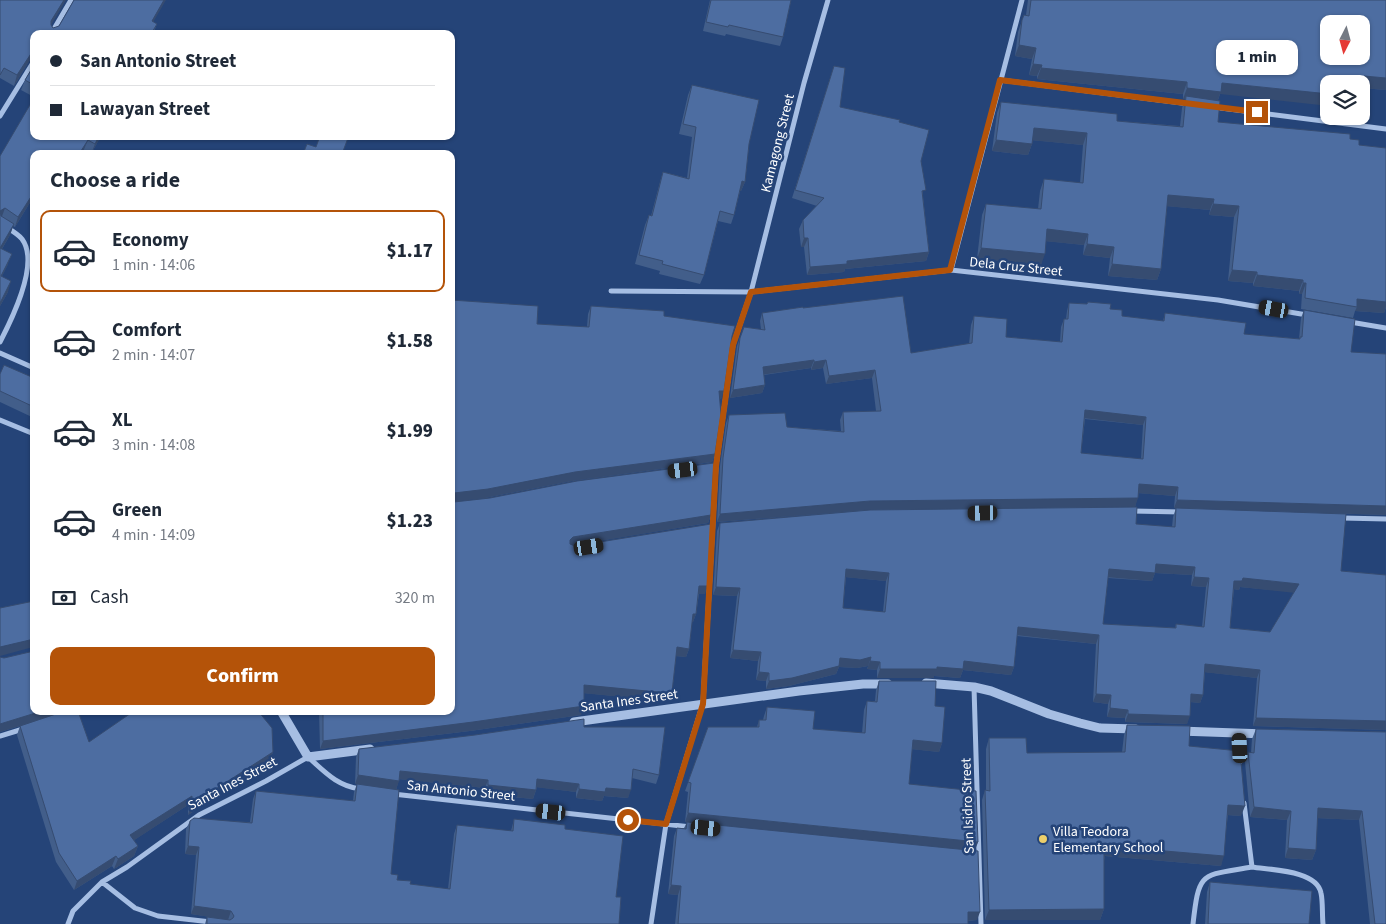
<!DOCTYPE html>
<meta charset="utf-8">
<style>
body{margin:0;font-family:"Source Sans 3",sans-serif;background:#f6f6f7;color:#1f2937;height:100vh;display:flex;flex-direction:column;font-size:19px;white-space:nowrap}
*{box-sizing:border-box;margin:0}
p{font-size:16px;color:#747a83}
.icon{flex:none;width:28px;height:28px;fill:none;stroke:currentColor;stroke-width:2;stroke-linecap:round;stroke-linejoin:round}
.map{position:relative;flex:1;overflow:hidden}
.drawer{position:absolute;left:30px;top:150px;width:425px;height:565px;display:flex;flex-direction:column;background:#fff;border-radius:10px;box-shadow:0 1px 4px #0004}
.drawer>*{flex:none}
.top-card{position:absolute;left:30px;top:30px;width:425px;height:110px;border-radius:10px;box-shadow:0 1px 4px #0004;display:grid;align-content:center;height:110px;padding:0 20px;background:#fff}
.needle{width:32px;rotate:186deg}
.tools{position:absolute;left:1320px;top:15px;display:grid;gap:10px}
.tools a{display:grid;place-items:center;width:50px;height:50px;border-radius:10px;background:#fff;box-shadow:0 1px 4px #0004;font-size:25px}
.end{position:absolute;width:22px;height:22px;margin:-11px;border:6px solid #b45309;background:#fff;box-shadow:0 0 0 2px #fff}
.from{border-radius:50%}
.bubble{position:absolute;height:35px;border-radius:10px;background:#fff;box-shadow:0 1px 4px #0004;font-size:16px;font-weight:800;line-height:35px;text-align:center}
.car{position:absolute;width:15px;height:30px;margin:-15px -8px;border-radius:6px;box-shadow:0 0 4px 1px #0007;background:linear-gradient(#222 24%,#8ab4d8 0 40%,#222 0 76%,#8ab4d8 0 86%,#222 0)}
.top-card b{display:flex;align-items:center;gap:18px;height:48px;font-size:19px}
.top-card b+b{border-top:1px solid #e0e1e3}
.top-card i{width:12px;height:12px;background:#1f2937}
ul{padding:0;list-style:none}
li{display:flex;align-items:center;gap:15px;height:82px;margin:0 10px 8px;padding:0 10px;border:2px solid transparent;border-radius:10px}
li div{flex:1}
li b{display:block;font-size:19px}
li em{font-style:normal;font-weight:800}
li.active{border-color:#b45309}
li>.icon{width:45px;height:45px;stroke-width:1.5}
h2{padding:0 20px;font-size:22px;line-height:60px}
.pay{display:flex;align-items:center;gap:12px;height:55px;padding:0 20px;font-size:19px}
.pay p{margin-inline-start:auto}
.action{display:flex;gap:10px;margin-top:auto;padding:10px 20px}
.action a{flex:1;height:58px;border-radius:10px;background:#b45309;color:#fff;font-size:20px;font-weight:800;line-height:58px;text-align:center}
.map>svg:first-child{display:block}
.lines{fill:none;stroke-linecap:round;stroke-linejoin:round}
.minor{stroke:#a6bee3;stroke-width:5}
.tertiary{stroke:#a6bee3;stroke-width:9}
.wall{fill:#425e8a;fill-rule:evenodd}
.shaded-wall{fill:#364c71}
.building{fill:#4d6da1;stroke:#364c71;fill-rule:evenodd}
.route{stroke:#b45309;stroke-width:6}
.poi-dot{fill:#eccf6b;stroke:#254478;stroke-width:2}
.labels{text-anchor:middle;stroke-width:5;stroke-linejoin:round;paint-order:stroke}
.street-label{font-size:14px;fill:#fff;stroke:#254478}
.poi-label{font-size:14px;fill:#fff;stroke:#254478;text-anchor:start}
</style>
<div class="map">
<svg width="1386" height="924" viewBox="0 0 1386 924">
<rect width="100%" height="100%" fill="#254478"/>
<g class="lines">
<path class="minor" d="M51,34L71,0
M1000,80L1190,104
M1213,107L1386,129
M0,116L34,61
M0,223C7,228 17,233 22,239C40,263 12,319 0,342
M951,270L1022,0
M611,291L751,292L951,270L1218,300L1307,315
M1350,322L1386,328
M0,353L34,368
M0,420L34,434
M1132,511L1181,512
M1342,518L1386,519
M974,687L981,924
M1239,733L1240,762
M0,736L23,729
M393,794L691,827
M1252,867C1270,870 1317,870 1321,893C1323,902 1322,914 1323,924
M102,882L135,908L158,916L211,922
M68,924L73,911L102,882L127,867L199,815L266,781L308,757C325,772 337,786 360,789
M651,924L666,824L703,703L716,466L733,345L751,292L804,83L828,0
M1193,924C1199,870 1201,876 1252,867L1244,803"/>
<path class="tertiary" d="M926,683L974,687L991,691L1049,714L1080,723L1100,728L1136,729
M281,711L308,757L370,749
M574,722L799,691L863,684H888
M1179,731L1266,734"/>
</g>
<path class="wall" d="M0,0L51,25L53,28L153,22L157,24L153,34H34V57L31,58L14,86L0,78Z
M710,0H791L783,37L780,46L726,34L725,36L703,31Z
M1028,0H1386V90L1362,88L1361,94V84L1220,94L1218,100V122L1350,139L1359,145L1386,148V307L1384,313L1355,311L1353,318L1301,309L1302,294H1299V291L1253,286V283L1228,281L1234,217L1209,215L1210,210L1167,206L1161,269L1157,280L1108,276L1110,258L1083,255L1084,245L1046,241L1041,265L977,259L982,215L986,204L1038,209L1040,191L1044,179L1080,183L1083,145L1032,140V144L1028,155L992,151L997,113L1001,102L1117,121L1180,126L1182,108L1185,99H1183V94L1037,79V76L1029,75L1032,59L1015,56L1018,32L1024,15H1026Z
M34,65V97L21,90L25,80Z
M834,66L840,107L899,122L921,161L923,197L929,252L926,261L845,269L844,272L807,275L804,247H801L799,229L803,220L817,206L792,198Z
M692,85L749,144L745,182L741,191H740L734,215L731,224L718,221L704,275L700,284L659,274L660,271L635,264L645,225L649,215L651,216L660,182L663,172L687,178L692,137L679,134L688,95Z
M101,136L91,154L84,150L82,154H34V196L15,227L13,226L10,235L2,249L8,264L2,276L8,292L0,306V156Z
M451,300L537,324L587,327L588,314L591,306L664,316L732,336L721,399H719L715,454L712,462L572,481L485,498L453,501L711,515L708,523L573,545L705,594H699L696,614L693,622H692L689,649L686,657L676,656L672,692L669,700H666L665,701L584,693L581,715L470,731L320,749L319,711H451Z
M1088,302L1110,309L1122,316L1163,321L1165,313L1244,334L1299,339L1301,318L1304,310L1351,352L1386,354V515L1174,508L1175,496L1138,493L1135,507L867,510L717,522L720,466L726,423L729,415L787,427L841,431L840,420L843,412L876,411L872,378L826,384L823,368L811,370V368L764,375L765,385L762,393L730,398L737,346L744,327L761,330L760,321L762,313L803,308L911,353L969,344L971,325L974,316L1006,337L1060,342L1061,327L1064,319H1066L1067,311L1069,303L1087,304ZM1085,419L1143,425L1141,459L1081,453Z
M0,374L34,378V418L0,402Z
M1176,508L1341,571L1386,575V730L1253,726L1257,678L1205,672L1203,695L1200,703L1191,702L1187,724L1125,722V718L1107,717L1108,704L1093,702L1096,644L1017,636L1014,667L1011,675L963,670L960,678L934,676V678H877V670L867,669L868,666L857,668L839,667L836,674L789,686L766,689V681L756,680L758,661L730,658L737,596L713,595L717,531L720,523L1136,524L1172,527L1173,517ZM1155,573L1192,575L1191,586L1206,587L1202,627L1176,624L1175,628L1103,624L1108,578L1152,581ZM846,577L886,581L883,612L843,608ZM1240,587L1294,592L1270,632L1230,628L1234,589L1239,590Z
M0,657L89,742L273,752L269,762L188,815V805L134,840L138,846L134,856L114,869L112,866L74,890L56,862L17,735L20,726L0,732Z
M879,681L935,706L942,743L939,752L912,749L909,784L978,842L975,851L977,920L968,921V924H675L678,895L668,894L674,836L677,828H684L687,822H685L688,792L685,791L708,727H757L759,720H763L764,716L767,707L813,729L862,733L864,710L867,701H875L876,690Z
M1127,725L1189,746L1241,816L1228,815L1221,866L1105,856L1104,861V909L1100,920H985L982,800L985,790H986V749L989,738L1027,753L1122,752L1124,735Z
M584,727L659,775L656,784L632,778L628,798L604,796L602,801L576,798V792L537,787L533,799L485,794V788L399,779L396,790L391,874L397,880L410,884L448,889L454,834L457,825L511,831L514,819L565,829L616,897L619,924H205L207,917L225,919L191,914L196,855L185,854L186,829L190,821L250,822L253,799L256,791L353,801L354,792L357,784H355L356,757L359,749Z
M1256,729L1386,732V924H1370L1359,820L1317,818L1316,850L1312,860L1285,858L1287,820L1250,817L1245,762L1248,752L1251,753L1252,739Z
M1210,882L1309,924H1205L1207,892Z"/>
<path class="shaded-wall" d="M64,0H66L47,32L51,21Z
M164,0H166L148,31L152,21Z
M1019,45L1036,48L1032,59L1015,56Z
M34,49V57L31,58L14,86L17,75Z
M1033,64L1042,65L1037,76L1029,75Z
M1041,68L1187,82L1183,94L1037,79Z
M1364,76L1386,78V90L1361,88Z
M1222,83L1329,94V106L1220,94L1217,103L1186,96L1185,99H1183L1187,88Z
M1034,128L1087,133L1083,145L1029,140Z
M99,136H101L91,154L95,144Z
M88,140L82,154H79Z
M996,140L1032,144L1028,155L992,151Z
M742,181L745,182L741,191H739Z
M34,192V196L15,227L18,217Z
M1168,195L1214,199L1210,210L1164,206Z
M1213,204L1239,206L1234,217L1209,215Z
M5,208L1,219L0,211Z
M14,224L10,235L0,252V248Z
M1047,229L1088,234L1084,245L1043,241Z
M804,238H808L804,247H801Z
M1087,244L1114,247L1110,258L1083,255Z
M981,248L1045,254L1041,265L977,259Z
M929,252L926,261L845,269L844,272L807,275L810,267L847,261Z
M12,254L8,264L0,280V277Z
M1112,264L1161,269L1157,280L1108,276Z
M1232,270L1257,272L1253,283L1228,281Z
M1257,275L1303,280L1299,291L1253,286Z
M11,281L8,292L0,306V303Z
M1303,283H1306L1302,294H1299Z
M1386,298V307L1384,313L1355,311L1357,307V299Z
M814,360L811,368L760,375L763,367Z
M826,360L823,368L811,370L814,362Z
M875,370L872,378L826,384L829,376Z
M765,385L762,393L730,398L733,390Z
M719,391H724L721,399L716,400Z
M1085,410L1146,417L1143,425L1083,418Z
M715,454L712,462L572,481L485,498L451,502V495L454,493L575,472Z
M1139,484L1178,487L1175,496L1136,493Z
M1138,498L1135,507L867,510L717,522L720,514L870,501Z
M1177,500L1386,506V515L1174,508Z
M711,515L708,523L570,546V540L573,537Z
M1156,564L1195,567L1192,575L1155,573L1152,581L1106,577L1109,569Z
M846,569L889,573L886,581L843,577Z
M1194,577L1209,578L1206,587L1191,586Z
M1243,578L1299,584L1296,593L1240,587L1239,590L1231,589L1234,581Z
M699,586H708L705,594H696Z
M716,587L740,588L737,596L713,595Z
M693,614H696L693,622H690Z
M1018,627L1099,635L1096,644L1015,635Z
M34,639L33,647L0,656V647Z
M677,647L689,649L686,657L674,656Z
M733,650L761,652L758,661L730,658Z
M871,657L868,666L857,668L839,667L836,674L789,686L766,689L769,681L840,658Z
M870,661L880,662L877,670L867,669Z
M964,661L1014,667L1011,675L963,670L960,678L934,676V678H877L880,669L937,667Z
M1205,664L1260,670L1257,678L1202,672Z
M759,672L769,673L766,681L756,680Z
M584,685L668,691L672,692L669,700H666L665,701L581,693Z
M1096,694L1111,695L1108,704L1093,702Z
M1191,694L1203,695L1200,703L1188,702Z
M584,706L581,715L470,731L320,749L323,741Z
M1110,708L1128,710L1125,718L1107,717Z
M42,711H69L0,732V724Z
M1128,714L1190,716L1187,724L1125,722Z
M1256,718L1386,721V730L1253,726Z
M913,740L942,743L939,752L909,749Z
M273,752L269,762L188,815L191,805Z
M400,771L488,780L485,788L397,779Z
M358,775L399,781L396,790L355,784Z
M537,779L579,784L576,792L534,787Z
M488,785L536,790L533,799L485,794Z
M606,788L631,790L628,798L604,796L602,801L576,798L579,789Z
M192,796L188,805L127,845L130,835Z
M1228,805L1245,806L1241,816L1225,815Z
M1254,807L1291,811L1287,820L1250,817Z
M1318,808L1362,811L1359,820L1314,818Z
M688,813L978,842L974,851L685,822Z
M138,846L134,856L114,869L118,859Z
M188,846L199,847L196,855L185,854Z
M1106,846L1224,856L1221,866L1105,856L1102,864H1100Z
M1288,848L1316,850L1312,860L1285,858Z
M116,856L112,866L74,890L77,881Z
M671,885L681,886L678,895L668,894Z
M194,906L231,911L228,920L191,914Z
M1104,909L1100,920H985L989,910Z
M968,912H980L977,920L965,921Z"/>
<path class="building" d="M0,0H64L51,21V25L53,28L59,26L74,0H164L152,21L157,24L151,34H34V49L17,75L4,68L0,75Z
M711,0H791L783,37L729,25L728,27L706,22Z
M1031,0H1386V78L1364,76L1362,92H1361V84H1329V94L1222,83L1221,92L1187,88V82L1041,68L1042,65L1033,64L1036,48L1019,45L1022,20L1024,15L1029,16ZM1329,24H1361V56H1329Z
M34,65V85L25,80Z
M834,66L845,68L840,107L900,120L899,122L929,130L921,161L926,190L922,191L929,252L847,261V264L810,267L808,238H804L803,220L824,198L795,190Z
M692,85L759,100L749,144L745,182L742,181L734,215L720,211L704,275L662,264L663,261L639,255L649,215L652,216L663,172L689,179L696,127L683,124Z
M1186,96L1220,101L1218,122L1350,134V139L1359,140V145L1386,148V302L1357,299V307L1305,298L1306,283H1303V280L1257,275V272L1232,270L1239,206L1213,204L1214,199L1168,195L1161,269L1112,264L1114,247L1087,244L1088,234L1047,229L1045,254L981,248L986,204L1041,209L1044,179L1083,183L1087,133L1034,128L1032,144L996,140L1001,102L1117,114V121L1183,127Z
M34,98V136H99L95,144L88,140L79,154H34V192L18,217L5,208L0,211V156Z
M320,136H342L348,138L342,154H303L307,144L316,147Z
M0,211L1,216L14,224L0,248Z
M0,248L12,254L1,276L11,281L0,303Z
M903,296L911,353L972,343L974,316L1007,319L1006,337L1062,342L1064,319H1068L1069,303L1087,304L1088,302L1111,304L1110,309L1122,310V316L1164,321L1165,313L1246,323L1244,334L1300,339V337H1302L1304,310L1355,319L1351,352L1386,354V506L1177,500L1178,487L1139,484L1138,498L870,501L720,514L723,458L729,415L785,413L787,427L844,432L843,412L881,411L875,370L829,376L826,360L814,362V360L763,367L765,385L733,390L740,338L744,327L765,330L762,313L803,307V308ZM1085,410L1146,417L1143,459L1081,453Z
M451,300L538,306L537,324L589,327L591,306L664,311V316L735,326L732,336L724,391H719L721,415L715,454L575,472L488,489L454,493L451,495Z
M4,365L34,378V407L0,391V374Z
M714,463L711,515L573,537L570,540V544L575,546L711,524L708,586H699L696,614H693L689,649L677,647L672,692L668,691V693L584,685V706L473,722L323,741V711H451V500L454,502L490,498L577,481Z
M1137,507L1136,524L1175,527L1176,508L1346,514L1341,571L1386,575V721L1256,718L1260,670L1205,664L1203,695L1191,694L1190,716L1128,714V710L1110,708L1111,695L1096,694L1099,635L1018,627L1014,667L964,661L963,669L937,667V669H880V662L870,661L871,657L860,660L840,658L839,666L792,678L769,681V673L759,672L761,652L733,650L740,588L716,587L720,523L870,510ZM1156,564L1195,567L1194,577L1209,578L1204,627L1176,624V628L1103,624L1109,569L1155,573ZM846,569L889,573L885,612L843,608ZM1243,578L1299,584L1270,632L1230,628L1234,581H1242Z
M34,601V639L0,647V608Z
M34,651V711H42L0,724V657L4,658Z
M879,681H936L935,706L945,707L942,743L913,740L909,784L976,791L978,842L688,813L691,783L688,782L708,727H759V720H766L767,707L815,711L813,729L865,733L867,701L877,702Z
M65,711H78L89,742L134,711H258L272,728L273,752L191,805L192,796L130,835L138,846L118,859L116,856L77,881L59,853L20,726Z
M584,719V727H665L659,775L633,769L631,790L606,788L605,792L579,789V784L537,779L536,790L488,785V780L400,771L399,781L358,775L359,749L475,735Z
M1127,725L1190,726L1189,746L1240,751L1245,806L1228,805L1224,856L1106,846V854H1104V909L989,910L985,790L990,791L989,738H1026L1027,753L1125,752Z
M1256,729L1386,732V924H1375L1362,811L1318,808L1316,850L1288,848L1291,811L1254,807L1248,752L1254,753Z
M357,784L399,790L391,874L398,875L397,880L411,881L410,884L450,889L457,825L513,831L514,819L565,825V829L623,836L616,897H621L619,924H207V917L230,920L233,918L234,916L231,911L194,906L199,847L188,846L190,821L194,818L252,823L256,791L355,801Z
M687,822L978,851L980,912H968V924H678L681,886L671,885L677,828L686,829Z
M1210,882L1312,891L1309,924H1208Z"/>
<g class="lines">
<path class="route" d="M628,820L666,824L703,704L716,466L733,345L751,292L950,270L1000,80L1257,112"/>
</g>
<circle class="poi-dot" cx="1043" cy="839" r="5"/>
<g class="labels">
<g class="street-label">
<text transform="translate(777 143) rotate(-76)" y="5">Kamagong Street</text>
<text transform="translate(1016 266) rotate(6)" y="5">Dela Cruz Street</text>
<text transform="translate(629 700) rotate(-8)" y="5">Santa Ines Street</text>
<text transform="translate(232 783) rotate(-28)" y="5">Santa Ines Street</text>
<text transform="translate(461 790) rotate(6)" y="5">San Antonio Street</text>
<text transform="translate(967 806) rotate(-92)" y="5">San Isidro Street</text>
</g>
<g class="poi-label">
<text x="1053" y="836">Villa Teodora<tspan x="1053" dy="16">Elementary School</tspan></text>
</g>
</g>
</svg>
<div class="tools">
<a><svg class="needle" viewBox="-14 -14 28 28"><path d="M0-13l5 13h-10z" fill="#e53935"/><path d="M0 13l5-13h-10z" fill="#747a83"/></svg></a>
<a><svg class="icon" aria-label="layers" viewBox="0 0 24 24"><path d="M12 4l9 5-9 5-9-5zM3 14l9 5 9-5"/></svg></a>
</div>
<i class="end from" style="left:628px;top:820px"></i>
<i class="end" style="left:1257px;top:112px"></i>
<div class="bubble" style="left:1216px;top:40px;width:82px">1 min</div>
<i class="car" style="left:1274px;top:309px;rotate:280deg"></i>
<i class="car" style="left:683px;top:470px;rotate:263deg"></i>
<i class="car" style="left:983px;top:513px;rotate:269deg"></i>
<i class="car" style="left:589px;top:547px;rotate:81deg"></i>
<i class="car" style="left:1240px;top:748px;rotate:357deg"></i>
<i class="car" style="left:551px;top:812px;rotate:276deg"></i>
<i class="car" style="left:706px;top:828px;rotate:96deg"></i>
<div class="top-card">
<b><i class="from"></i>San Antonio Street</b>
<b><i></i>Lawayan Street</b>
</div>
<section class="drawer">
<h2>Choose a ride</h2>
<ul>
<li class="active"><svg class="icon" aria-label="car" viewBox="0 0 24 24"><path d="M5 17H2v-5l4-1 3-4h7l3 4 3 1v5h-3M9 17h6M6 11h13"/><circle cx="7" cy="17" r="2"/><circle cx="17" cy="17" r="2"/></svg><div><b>Economy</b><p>1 min · 14:06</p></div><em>$1.17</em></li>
<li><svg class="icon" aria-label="car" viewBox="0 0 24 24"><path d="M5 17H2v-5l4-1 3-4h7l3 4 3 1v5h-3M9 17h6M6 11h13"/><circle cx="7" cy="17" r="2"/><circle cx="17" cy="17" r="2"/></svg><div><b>Comfort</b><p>2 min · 14:07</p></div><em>$1.58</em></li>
<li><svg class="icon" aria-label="car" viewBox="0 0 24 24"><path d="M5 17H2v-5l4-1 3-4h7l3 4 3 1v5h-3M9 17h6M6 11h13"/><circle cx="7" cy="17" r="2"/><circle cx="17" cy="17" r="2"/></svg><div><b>XL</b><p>3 min · 14:08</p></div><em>$1.99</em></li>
<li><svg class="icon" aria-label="car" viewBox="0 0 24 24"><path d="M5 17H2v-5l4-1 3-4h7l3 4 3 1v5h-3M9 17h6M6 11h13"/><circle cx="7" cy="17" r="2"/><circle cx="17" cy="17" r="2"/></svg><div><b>Green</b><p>4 min · 14:09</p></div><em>$1.23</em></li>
</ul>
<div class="pay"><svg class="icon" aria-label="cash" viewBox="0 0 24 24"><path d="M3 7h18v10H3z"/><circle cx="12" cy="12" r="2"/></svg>Cash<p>320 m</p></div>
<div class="action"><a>Confirm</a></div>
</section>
</div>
